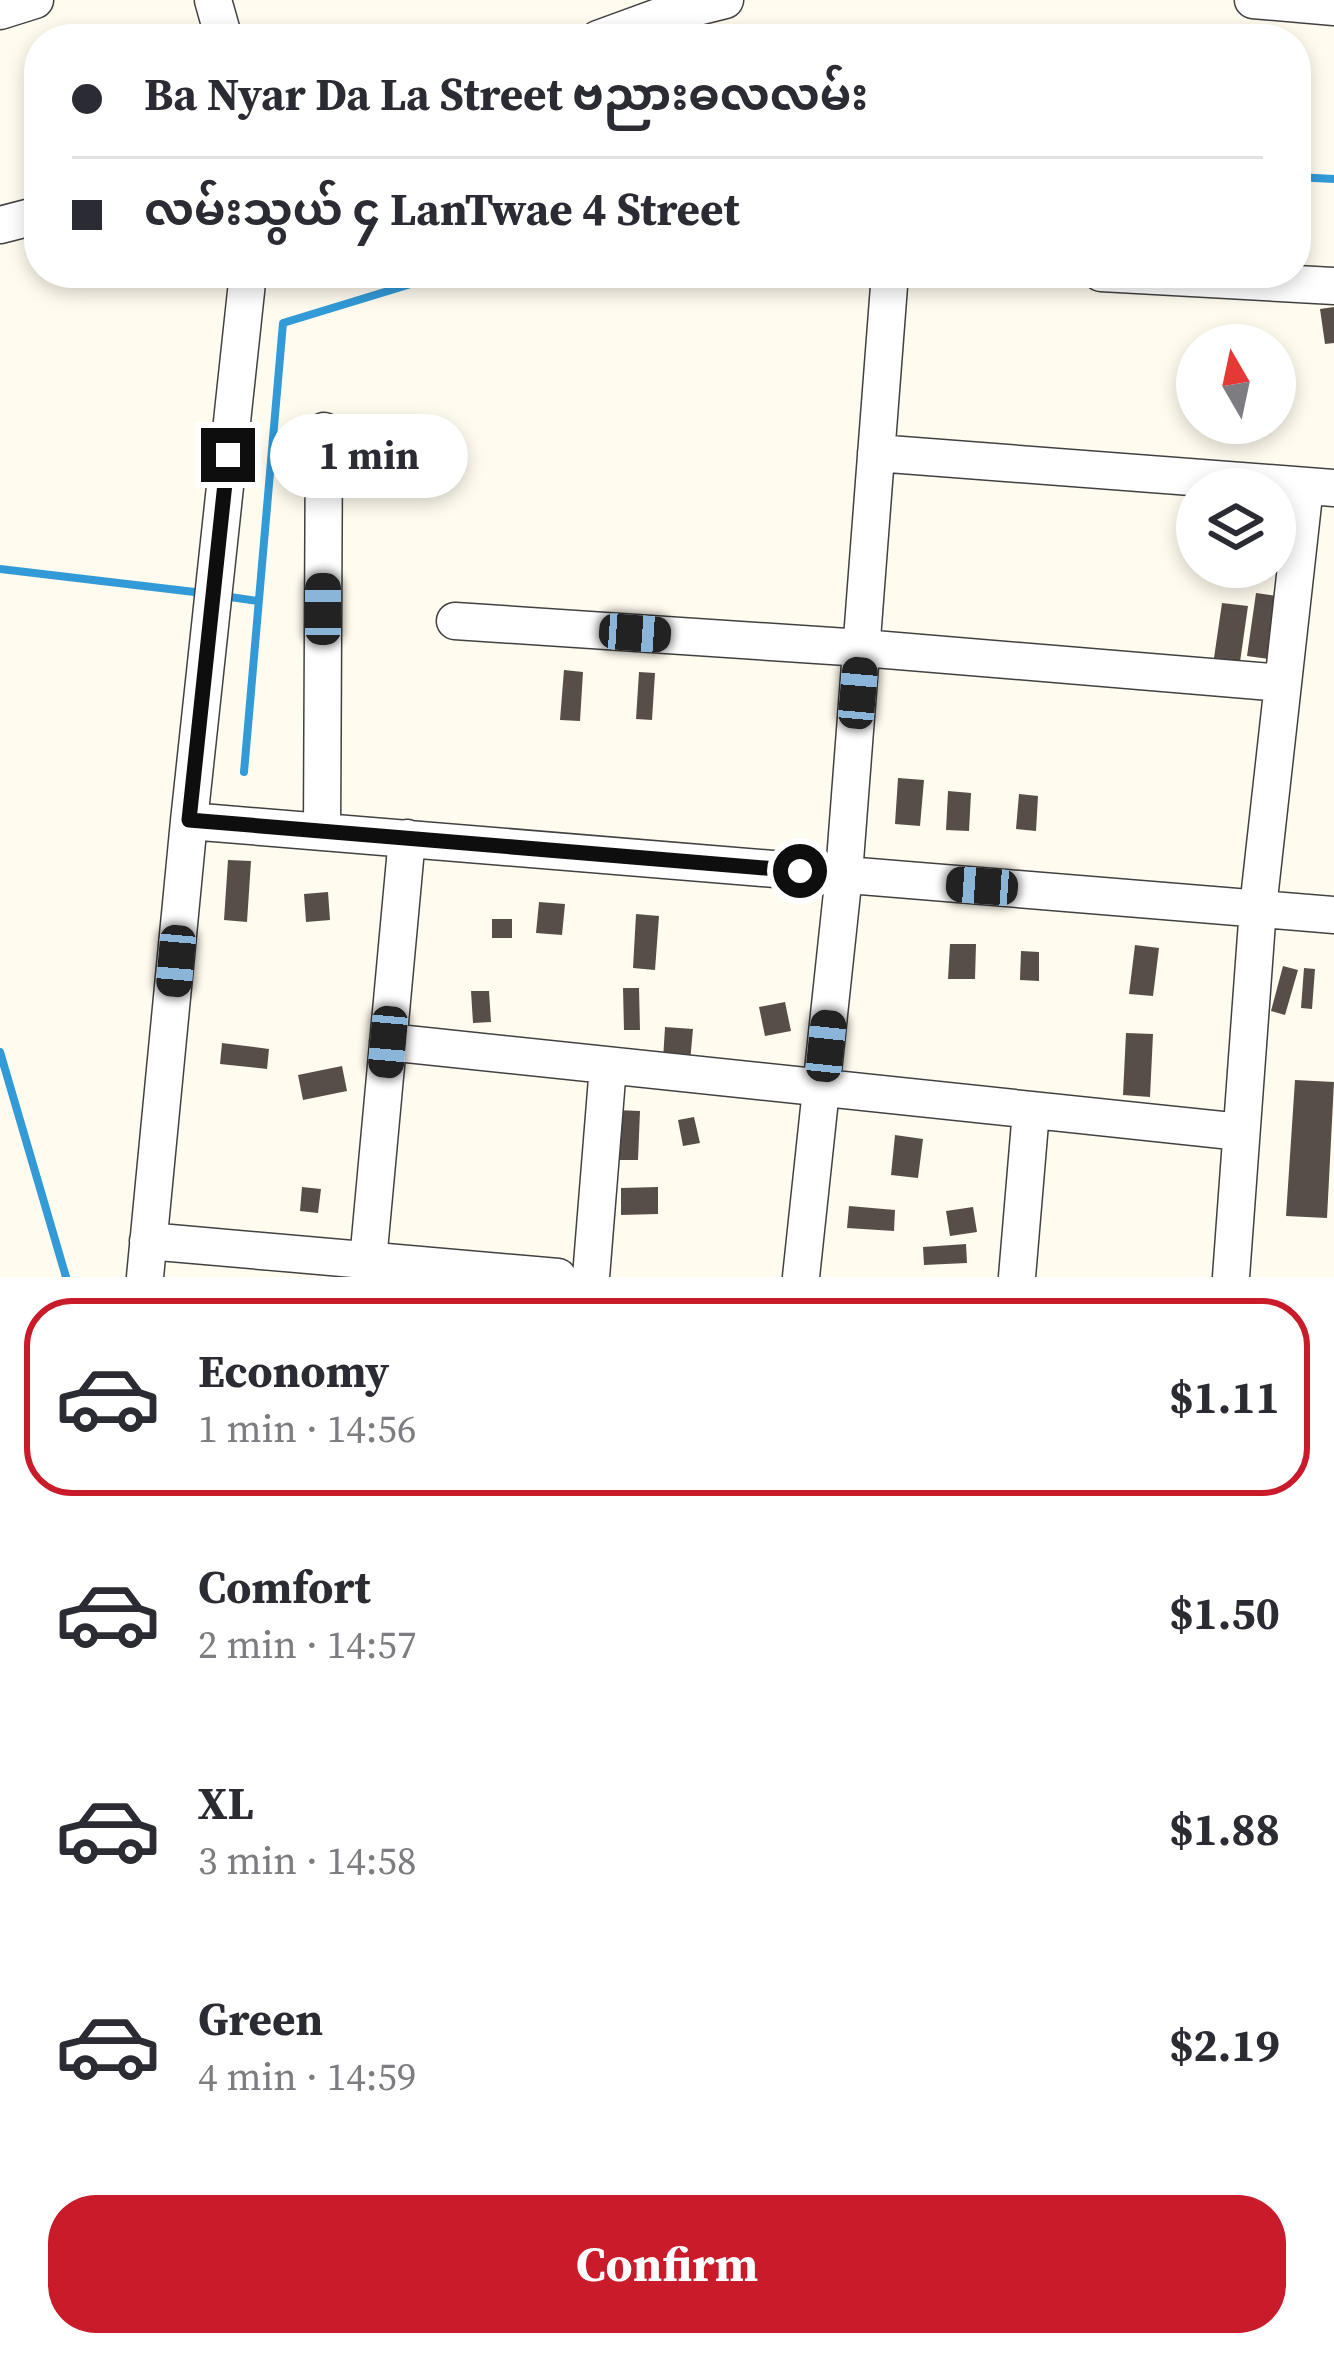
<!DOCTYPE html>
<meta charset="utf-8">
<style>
body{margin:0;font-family:"Source Serif 4","Noto Sans Myanmar",serif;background:#f7f7f7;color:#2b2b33;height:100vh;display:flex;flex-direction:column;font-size:45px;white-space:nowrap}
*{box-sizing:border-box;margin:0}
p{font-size:39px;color:#7c7c81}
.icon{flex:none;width:66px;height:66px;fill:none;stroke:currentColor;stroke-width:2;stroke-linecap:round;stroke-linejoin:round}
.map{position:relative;height:1277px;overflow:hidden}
.drawer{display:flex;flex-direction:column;background:#fff;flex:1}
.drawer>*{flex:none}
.banner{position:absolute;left:24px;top:24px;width:1287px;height:264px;border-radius:48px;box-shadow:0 6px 18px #0003;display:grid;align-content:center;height:264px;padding:0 48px;background:#fff}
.needle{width:78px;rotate:351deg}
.buttons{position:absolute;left:1176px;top:324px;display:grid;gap:24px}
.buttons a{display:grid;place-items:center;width:120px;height:120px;border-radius:50%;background:#fff;box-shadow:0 6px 18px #0003;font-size:60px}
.end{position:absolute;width:54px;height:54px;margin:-27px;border:15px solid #0e0e0e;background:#fff;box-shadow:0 0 0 6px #fff}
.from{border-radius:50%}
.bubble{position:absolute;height:84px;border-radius:42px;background:#fff;box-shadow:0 6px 18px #0003;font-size:39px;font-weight:700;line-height:84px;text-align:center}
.car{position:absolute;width:36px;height:72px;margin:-36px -18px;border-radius:15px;box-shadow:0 0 9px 3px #0007;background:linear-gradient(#222 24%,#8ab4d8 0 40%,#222 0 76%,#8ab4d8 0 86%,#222 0)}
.banner b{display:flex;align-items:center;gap:42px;height:114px;font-size:45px}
.banner b+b{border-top:3px solid #e1e1e2}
.banner i{width:30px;height:30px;background:#2b2b33}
ul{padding:21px 0 0;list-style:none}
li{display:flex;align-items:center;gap:36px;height:198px;margin:0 24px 18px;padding:0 24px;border:6px solid transparent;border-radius:48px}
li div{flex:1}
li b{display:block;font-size:45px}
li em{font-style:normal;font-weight:700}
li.on{border-color:#c91b29}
li>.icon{width:108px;height:108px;stroke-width:1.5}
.cta{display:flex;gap:24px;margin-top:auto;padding:24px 48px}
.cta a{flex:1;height:138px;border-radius:48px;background:#c91b29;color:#fff;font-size:48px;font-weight:700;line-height:138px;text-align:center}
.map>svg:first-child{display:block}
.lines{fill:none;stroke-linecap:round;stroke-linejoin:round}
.stream{stroke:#319ad7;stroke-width:8}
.building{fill:#584e49}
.minor-casing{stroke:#414141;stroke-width:39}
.minor{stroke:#fff;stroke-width:36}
.route{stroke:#0e0e0e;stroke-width:15}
</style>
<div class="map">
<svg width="1334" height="1277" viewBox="0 0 1334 1277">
<rect width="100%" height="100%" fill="#fffbef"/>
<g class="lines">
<path class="stream" d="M1296,177L1334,179
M0,569L203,593
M223,596L258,601
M244,772L283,323L447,273
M0,1052L66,1277"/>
</g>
<path class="building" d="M1334,307V343L1325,344L1320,309Z
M1188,508H1197V546H1188Z
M1256,593L1278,596L1269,659L1247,656Z
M1222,603L1248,606L1240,662L1214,658Z
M564,670L583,672L580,721L560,720Z
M639,672L655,673L652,720L636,719Z
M898,778L924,780L920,826L895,824Z
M948,791L971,793L969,831L946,830Z
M1019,794L1038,796L1036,831L1016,829Z
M228,860L251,861L247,922L224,920Z
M328,892L330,920L306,922L304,894Z
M539,902L565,904L562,935L536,933Z
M636,914L659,916L655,970L633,968Z
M492,919H512V938H492Z
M950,944H976L975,979H948Z
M1135,945L1159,948L1153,996L1129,994Z
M1021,951L1039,952V981L1020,980Z
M1283,966L1298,970L1285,1015L1271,1011Z
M1304,968L1315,969L1312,1009L1301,1008Z
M623,988H639L640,1030H624Z
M471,991H489L491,1022L473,1023Z
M785,1002L791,1031L765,1036L759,1007Z
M665,1027L693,1029L690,1062L663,1060Z
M1126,1033L1153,1034L1150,1097L1123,1095Z
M222,1043L269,1049L267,1069L220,1064Z
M342,1066L347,1091L303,1100L298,1075Z
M1295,1080L1334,1082L1327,1218L1286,1216Z
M616,1110L640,1111L638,1160H614Z
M694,1117L700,1143L683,1146L678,1120Z
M895,1135L923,1139L918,1178L891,1175Z
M302,1187L321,1189L318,1213L300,1211Z
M658,1187V1214L621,1215V1188Z
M849,1206L895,1210L894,1231L847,1228Z
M973,1207L977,1232L950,1236L946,1211Z
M966,1244L967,1263L924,1265L923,1247Z"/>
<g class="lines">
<g class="minor-casing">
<path id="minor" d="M213,0L224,39
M1253,0L1334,7
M0,11L35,0
M598,39L661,16L725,0
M0,225L39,215
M1101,273L1334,286
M876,453L1334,488
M455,621L862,648L1283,683
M189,821L1334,915
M322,831L324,431
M388,1042L1241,1132
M148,1241L558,1277
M368,1261L407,838
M145,1277L189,821L248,273
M591,1277L608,1066
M801,1277L844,874L890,273
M1017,1277L1031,1111
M1231,1277L1258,908L1305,486"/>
</g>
<use href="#minor" class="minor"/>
</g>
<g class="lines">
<path class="route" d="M228,455L189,820L800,871"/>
</g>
</svg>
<div class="buttons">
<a><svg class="needle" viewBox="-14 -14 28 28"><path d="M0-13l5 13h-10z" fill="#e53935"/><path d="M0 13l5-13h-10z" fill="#7c7c81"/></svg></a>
<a><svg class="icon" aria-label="layers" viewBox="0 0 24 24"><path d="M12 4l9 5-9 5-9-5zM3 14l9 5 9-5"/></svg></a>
</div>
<i class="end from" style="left:800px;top:871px"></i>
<i class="end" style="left:228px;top:455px"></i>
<div class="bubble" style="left:270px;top:414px;width:198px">1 min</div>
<i class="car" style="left:323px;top:609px;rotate:0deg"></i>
<i class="car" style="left:635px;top:633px;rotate:94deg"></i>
<i class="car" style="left:858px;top:693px;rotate:5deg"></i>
<i class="car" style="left:982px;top:886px;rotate:274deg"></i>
<i class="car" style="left:176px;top:961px;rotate:185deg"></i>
<i class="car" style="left:388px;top:1042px;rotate:185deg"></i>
<i class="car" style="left:826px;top:1046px;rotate:6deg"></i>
<div class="banner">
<b><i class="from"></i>Ba Nyar Da La Street ဗညားဓလလမ်း</b>
<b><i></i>လမ်းသွယ် ၄ LanTwae 4 Street</b>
</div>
</div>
<section class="drawer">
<ul>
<li class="on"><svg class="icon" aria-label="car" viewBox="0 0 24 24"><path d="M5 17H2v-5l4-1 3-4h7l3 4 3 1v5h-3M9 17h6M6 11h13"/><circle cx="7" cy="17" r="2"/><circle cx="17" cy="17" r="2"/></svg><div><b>Economy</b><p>1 min · 14:56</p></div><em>$1.11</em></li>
<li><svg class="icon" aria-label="car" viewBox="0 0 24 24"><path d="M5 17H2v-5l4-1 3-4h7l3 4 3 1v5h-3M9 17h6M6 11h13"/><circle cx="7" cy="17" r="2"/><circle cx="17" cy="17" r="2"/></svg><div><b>Comfort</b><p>2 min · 14:57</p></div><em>$1.50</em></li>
<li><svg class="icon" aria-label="car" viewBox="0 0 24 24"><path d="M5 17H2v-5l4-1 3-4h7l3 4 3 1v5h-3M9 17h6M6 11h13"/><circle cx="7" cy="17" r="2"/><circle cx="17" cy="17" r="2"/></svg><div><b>XL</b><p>3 min · 14:58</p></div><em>$1.88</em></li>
<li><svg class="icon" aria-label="car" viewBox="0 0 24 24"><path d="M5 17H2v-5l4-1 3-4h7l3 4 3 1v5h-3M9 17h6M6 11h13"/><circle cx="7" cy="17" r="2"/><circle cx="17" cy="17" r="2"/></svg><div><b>Green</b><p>4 min · 14:59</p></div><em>$2.19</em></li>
</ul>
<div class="cta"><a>Confirm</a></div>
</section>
